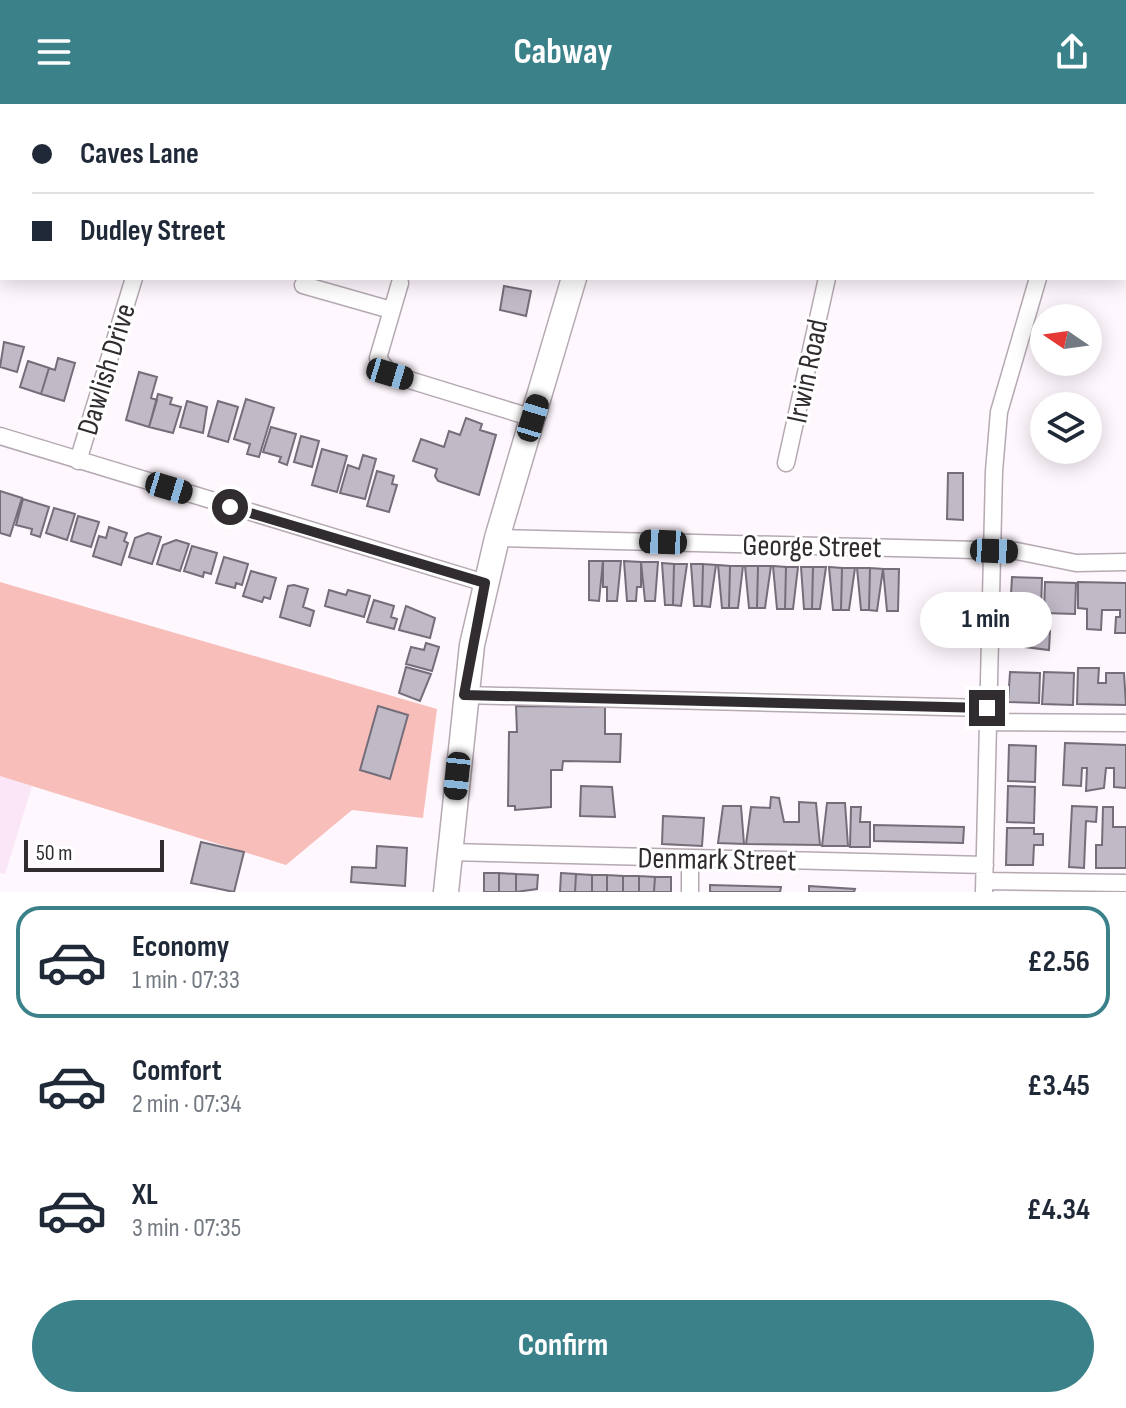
<!DOCTYPE html>
<meta charset="utf-8">
<style>
body{margin:0;font-family:"Sofia Sans Condensed",sans-serif;background:#f2f2f3;color:#1f2937;height:100vh;display:flex;flex-direction:column;font-size:30px;white-space:nowrap}
*{box-sizing:border-box;margin:0}
p{font-size:26px;color:#747a83}
.icon{flex:none;width:44px;height:44px;fill:none;stroke:currentColor;stroke-width:2;stroke-linecap:round;stroke-linejoin:round}
.map{position:relative;height:788px;overflow:hidden}
.drawer{display:flex;flex-direction:column;background:#fff;flex:1}
.drawer>*{flex:none}
.hud{position:absolute;left:0px;top:0px;width:1126px;height:176px;box-shadow:0 4px 20px #0003;display:grid;align-content:center;height:176px;padding:0 32px;background:#fff}
.needle{width:52px;rotate:283deg}
.tools{position:absolute;left:1030px;top:200px;display:grid;gap:16px}
.tools a{display:grid;place-items:center;width:72px;height:72px;border-radius:50%;background:#fff;box-shadow:0 4px 20px #0003;font-size:40px}
.scale{position:absolute;left:24px;bottom:20px;width:140px;box-sizing:border-box;padding-left:8px;border:4px solid #312c30;border-top:0;font-size:22px;line-height:28px;white-space:nowrap;color:#312c30;-webkit-text-stroke:6px #fff;paint-order:stroke}
.end{position:absolute;width:36px;height:36px;margin:-18px;border:10px solid #312c30;background:#fff;box-shadow:0 0 0 4px #fff}
.from{border-radius:50%}
.bubble{position:absolute;height:56px;border-radius:28px;background:#fff;box-shadow:0 4px 20px #0003;font-size:26px;font-weight:700;line-height:56px;text-align:center}
.car{position:absolute;width:24px;height:48px;margin:-24px -12px;border-radius:10px;box-shadow:0 0 6px 2px #0007;background:linear-gradient(#222 24%,#8ab4d8 0 40%,#222 0 76%,#8ab4d8 0 86%,#222 0)}
.hud b{display:flex;align-items:center;gap:28px;height:76px;font-size:30px}
.hud b+b{border-top:2px solid #e0e1e3}
.hud i{width:20px;height:20px;background:#1f2937}
ul{padding:14px 0 0;list-style:none}
li{display:flex;align-items:center;gap:24px;height:112px;margin:0 16px 12px;padding:0 16px;border:4px solid transparent;border-radius:24px}
li div{flex:1}
li b{display:block;font-size:30px}
li em{font-style:normal;font-weight:700}
li.selected{border-color:#3a818a}
li>.icon{width:72px;height:72px;stroke-width:1.5}
.action{display:flex;gap:16px;margin-top:auto;padding:16px 32px}
.action a{flex:1;height:92px;border-radius:48px;background:#3a818a;color:#fff;font-size:32px;font-weight:700;line-height:92px;text-align:center}
header{display:flex;justify-content:space-between;align-items:center;height:104px;padding:0 32px;background:#3a818a;color:#fff;font-size:36px;font-weight:700}
.map>svg:first-child{display:block}
.built{fill:#fae6f6}
.green{fill:#f8beba}
.building{fill:#c0b9c6;stroke:#746e7a;stroke-width:2}
.lines{fill:none;stroke-linecap:round;stroke-linejoin:round}
.minor-casing{stroke:#b5a9b2;stroke-width:19}
.primary-casing{stroke:#b5a9b2;stroke-width:27}
.minor{stroke:#fff;stroke-width:16}
.primary{stroke:#fff;stroke-width:24}
.route{stroke:#312c30;stroke-width:10}
.labels{text-anchor:middle;stroke-width:6;stroke-linejoin:round;paint-order:stroke}
.street-label{font-size:30px;fill:#312c30;stroke:#fff}
</style>
<header><svg class="icon" aria-label="menu" viewBox="0 0 24 24"><path d="M4 6h16M4 12h16M4 18h16"/></svg>Cabway<svg class="icon" aria-label="share" viewBox="0 0 24 24"><path d="M12 15V3M7 8l5-5 5 5M5 13v7h14v-7"/></svg></header>
<div class="map">
<svg width="1126" height="788" viewBox="0 0 1126 788">
<rect width="100%" height="100%" fill="#fff7fe"/>
<path class="built" d="M0,672L32,682L5,770L0,769Z"/>
<path class="green" d="M0,478L437,605L423,714L352,706L286,761L0,672Z"/>
<path class="building" d="M504,182L531,187L526,212L500,206Z
M4,238L24,243L17,268L0,263Z
M58,254L75,259L64,297L41,290L49,264L55,266Z
M28,257L49,264L41,290L20,283Z
M139,268L157,273L151,294L157,296L149,323L126,316Z
M158,290L172,294L170,300L181,303L173,329L149,323Z
M246,295L274,304L259,353L247,350L250,340L234,335Z
M187,297L207,303L203,329L180,323Z
M218,297L238,303L228,338L208,332Z
M466,314L482,320L480,326L496,331L479,391L438,377L435,372L437,365L413,357L421,335L444,343L449,327L460,331Z
M271,323L296,330L287,361L279,358L281,353L263,348Z
M301,332L319,337L312,363L294,358Z
M322,345L347,352L337,388L312,381Z
M363,351L376,355L365,395L340,389L348,361L359,365Z
M377,367L394,372L392,380L397,381L389,408L367,402Z
M948,369H963V416L947,415Z
M0,387L22,394L10,432L0,429Z
M23,395L49,403L40,433L31,430L32,425L16,421Z
M54,404L75,410L67,436L46,429Z
M78,412L99,418L91,443L71,437Z
M109,423L127,429L124,437L128,439L121,461L93,452L99,432L106,434Z
M148,429L161,433L152,460L129,453L135,434Z
M176,436L189,440L180,467L157,460L163,441Z
M192,442L217,449L211,470L204,468L203,473L184,467Z
M224,453L248,460L242,481L236,479L235,484L216,479Z
M589,457H603L599,497L589,496Z
M603,457H621L617,497H607V483H603Z
M624,457L641,458V483H637L636,497H627Z
M641,458H658L655,497H645Z
M662,459L674,460L673,501H665Z
M674,460H687L681,502L673,501Z
M691,460H703L702,502H694Z
M703,460L716,461L710,503L702,502Z
M718,461L730,462L729,504H722Z
M730,462H743L738,504H729Z
M745,462H758L757,504H749Z
M758,462H771L765,504H757Z
M773,462L786,463L785,505H777Z
M786,463H798L793,505H785Z
M801,463H813L812,505H804Z
M813,463H826L820,505H812Z
M829,463L842,464L841,506H833Z
M842,464H855L849,506H841Z
M857,464H870L869,506H861Z
M870,464L883,465L877,507L869,506Z
M883,465H899L898,507H887Z
M251,467L276,474L270,495L264,493L262,498L243,492Z
M1012,473L1042,474L1041,508L1010,507Z
M1045,478L1076,479L1075,510L1044,509Z
M1078,478L1126,479V529H1115L1116,513H1120V506H1102L1101,526L1087,525V505L1078,504Z
M294,481L308,485L303,503L314,507L310,522L280,513L288,482Z
M329,486L346,491L348,486L370,492L364,513L325,502Z
M374,496L394,502L391,513L397,515L394,525L367,518Z
M406,502L435,514L430,534L399,526Z
M1010,525L1050,527L1049,546L1009,541Z
M426,539L439,543L432,567L406,560L411,543L424,546Z
M406,563L431,570L420,597L399,589Z
M1078,564H1099L1098,579H1106V569H1124L1126,601L1077,600Z
M1010,568L1040,569L1039,599L1008,598Z
M1044,568L1074,569L1073,601L1042,600Z
M378,602L408,611L390,675L360,666Z
M516,602L605,603V630H621L620,658L563,657L562,666H551V703L515,706V702H508L509,628H517Z
M1065,639L1126,641V684L1114,683V664H1106L1104,684L1086,687L1087,664H1082L1081,682L1063,681Z
M1009,641L1036,642L1035,678L1008,677Z
M581,682L612,683L615,713L580,712Z
M1008,682L1035,683L1034,719L1007,718Z
M771,693L779,694L784,718H799V698L816,699L820,741L746,740L751,703L770,704Z
M827,699H845L848,742H822Z
M723,702H741L744,740L718,739Z
M1072,702L1097,703L1096,718L1086,717L1084,764L1069,763Z
M851,703H861L860,718H870V743H850Z
M1103,703H1113V723H1126V764H1096V741H1102Z
M663,712L704,714L702,742L662,740Z
M874,721L964,723L963,739L874,737Z
M1007,724H1034V730H1043V741H1034L1033,761H1006Z
M201,738L244,748L234,788L191,779Z
M377,742L407,744L405,782L351,778L352,763L376,764Z
M484,769H499V788H484Z
M499,769L516,770V788H499Z
M561,769L576,770L575,788H560Z
M516,770L538,771L537,785L516,788Z
M576,770L592,771V788H575Z
M592,771H607V788H592Z
M607,771L623,772V788H607Z
M623,772H639V788H623Z
M639,772L655,773L654,788H639Z
M655,773H671V788H654Z
M710,781L781,783L780,788H710Z
M809,782L855,785L854,788H809Z"/>
<g class="lines">
<g class="minor-casing">
<path id="minor" d="M177,2V0
M865,2L866,0
M1088,2V0
M0,102L2,103
M400,179L378,254L390,270L533,314
M303,181L391,206
M0,332L485,479
M78,357L134,174
M786,359L827,174
M497,434L1017,447L1076,459L1126,458
M464,591L987,604
M989,618L1126,619
M449,748L985,761
M985,777L1126,779
M690,788V755
M984,788L994,367L999,308L1038,174"/>
</g>
<g class="primary-casing">
<path id="primary" d="M615,2L616,0
M446,788L472,541L497,434L574,174"/>
</g>
<use href="#minor" class="minor"/>
<use href="#primary" class="primary"/>
</g>
<g class="lines">
<path class="route" d="M230,403L485,479L464,591L987,604"/>
</g>
<g class="labels">
<g class="street-label">
<text transform="translate(106 265) rotate(-73)" y="10">Dawlish Drive</text>
<text transform="translate(807 267) rotate(-78)" y="10">Irwin Road</text>
<text transform="translate(812 442) rotate(1)" y="10">George Street</text>
<text transform="translate(717 755) rotate(1)" y="10">Denmark Street</text>
</g>
</g>
</svg>
<div class="tools">
<a><svg class="needle" viewBox="-14 -14 28 28"><path d="M0-13l5 13h-10z" fill="#e53935"/><path d="M0 13l5-13h-10z" fill="#747a83"/></svg></a>
<a><svg class="icon" aria-label="layers" viewBox="0 0 24 24"><path d="M12 4l9 5-9 5-9-5zM3 14l9 5 9-5"/></svg></a>
</div>
<div class="scale">50 m</div>
<i class="end from" style="left:230px;top:403px"></i>
<i class="end" style="left:987px;top:604px"></i>
<div class="bubble" style="left:920px;top:488px;width:132px">1 min</div>
<i class="car" style="left:390px;top:270px;rotate:107deg"></i>
<i class="car" style="left:533px;top:314px;rotate:17deg"></i>
<i class="car" style="left:169px;top:384px;rotate:107deg"></i>
<i class="car" style="left:663px;top:438px;rotate:272deg"></i>
<i class="car" style="left:994px;top:447px;rotate:92deg"></i>
<i class="car" style="left:457px;top:672px;rotate:186deg"></i>
<div class="hud">
<b><i class="from"></i>Caves Lane</b>
<b><i></i>Dudley Street</b>
</div>
</div>
<section class="drawer">
<ul>
<li class="selected"><svg class="icon" aria-label="car" viewBox="0 0 24 24"><path d="M5 17H2v-5l4-1 3-4h7l3 4 3 1v5h-3M9 17h6M6 11h13"/><circle cx="7" cy="17" r="2"/><circle cx="17" cy="17" r="2"/></svg><div><b>Economy</b><p>1 min · 07:33</p></div><em>£2.56</em></li>
<li><svg class="icon" aria-label="car" viewBox="0 0 24 24"><path d="M5 17H2v-5l4-1 3-4h7l3 4 3 1v5h-3M9 17h6M6 11h13"/><circle cx="7" cy="17" r="2"/><circle cx="17" cy="17" r="2"/></svg><div><b>Comfort</b><p>2 min · 07:34</p></div><em>£3.45</em></li>
<li><svg class="icon" aria-label="car" viewBox="0 0 24 24"><path d="M5 17H2v-5l4-1 3-4h7l3 4 3 1v5h-3M9 17h6M6 11h13"/><circle cx="7" cy="17" r="2"/><circle cx="17" cy="17" r="2"/></svg><div><b>XL</b><p>3 min · 07:35</p></div><em>£4.34</em></li>
</ul>
<div class="action"><a>Confirm</a></div>
</section>
